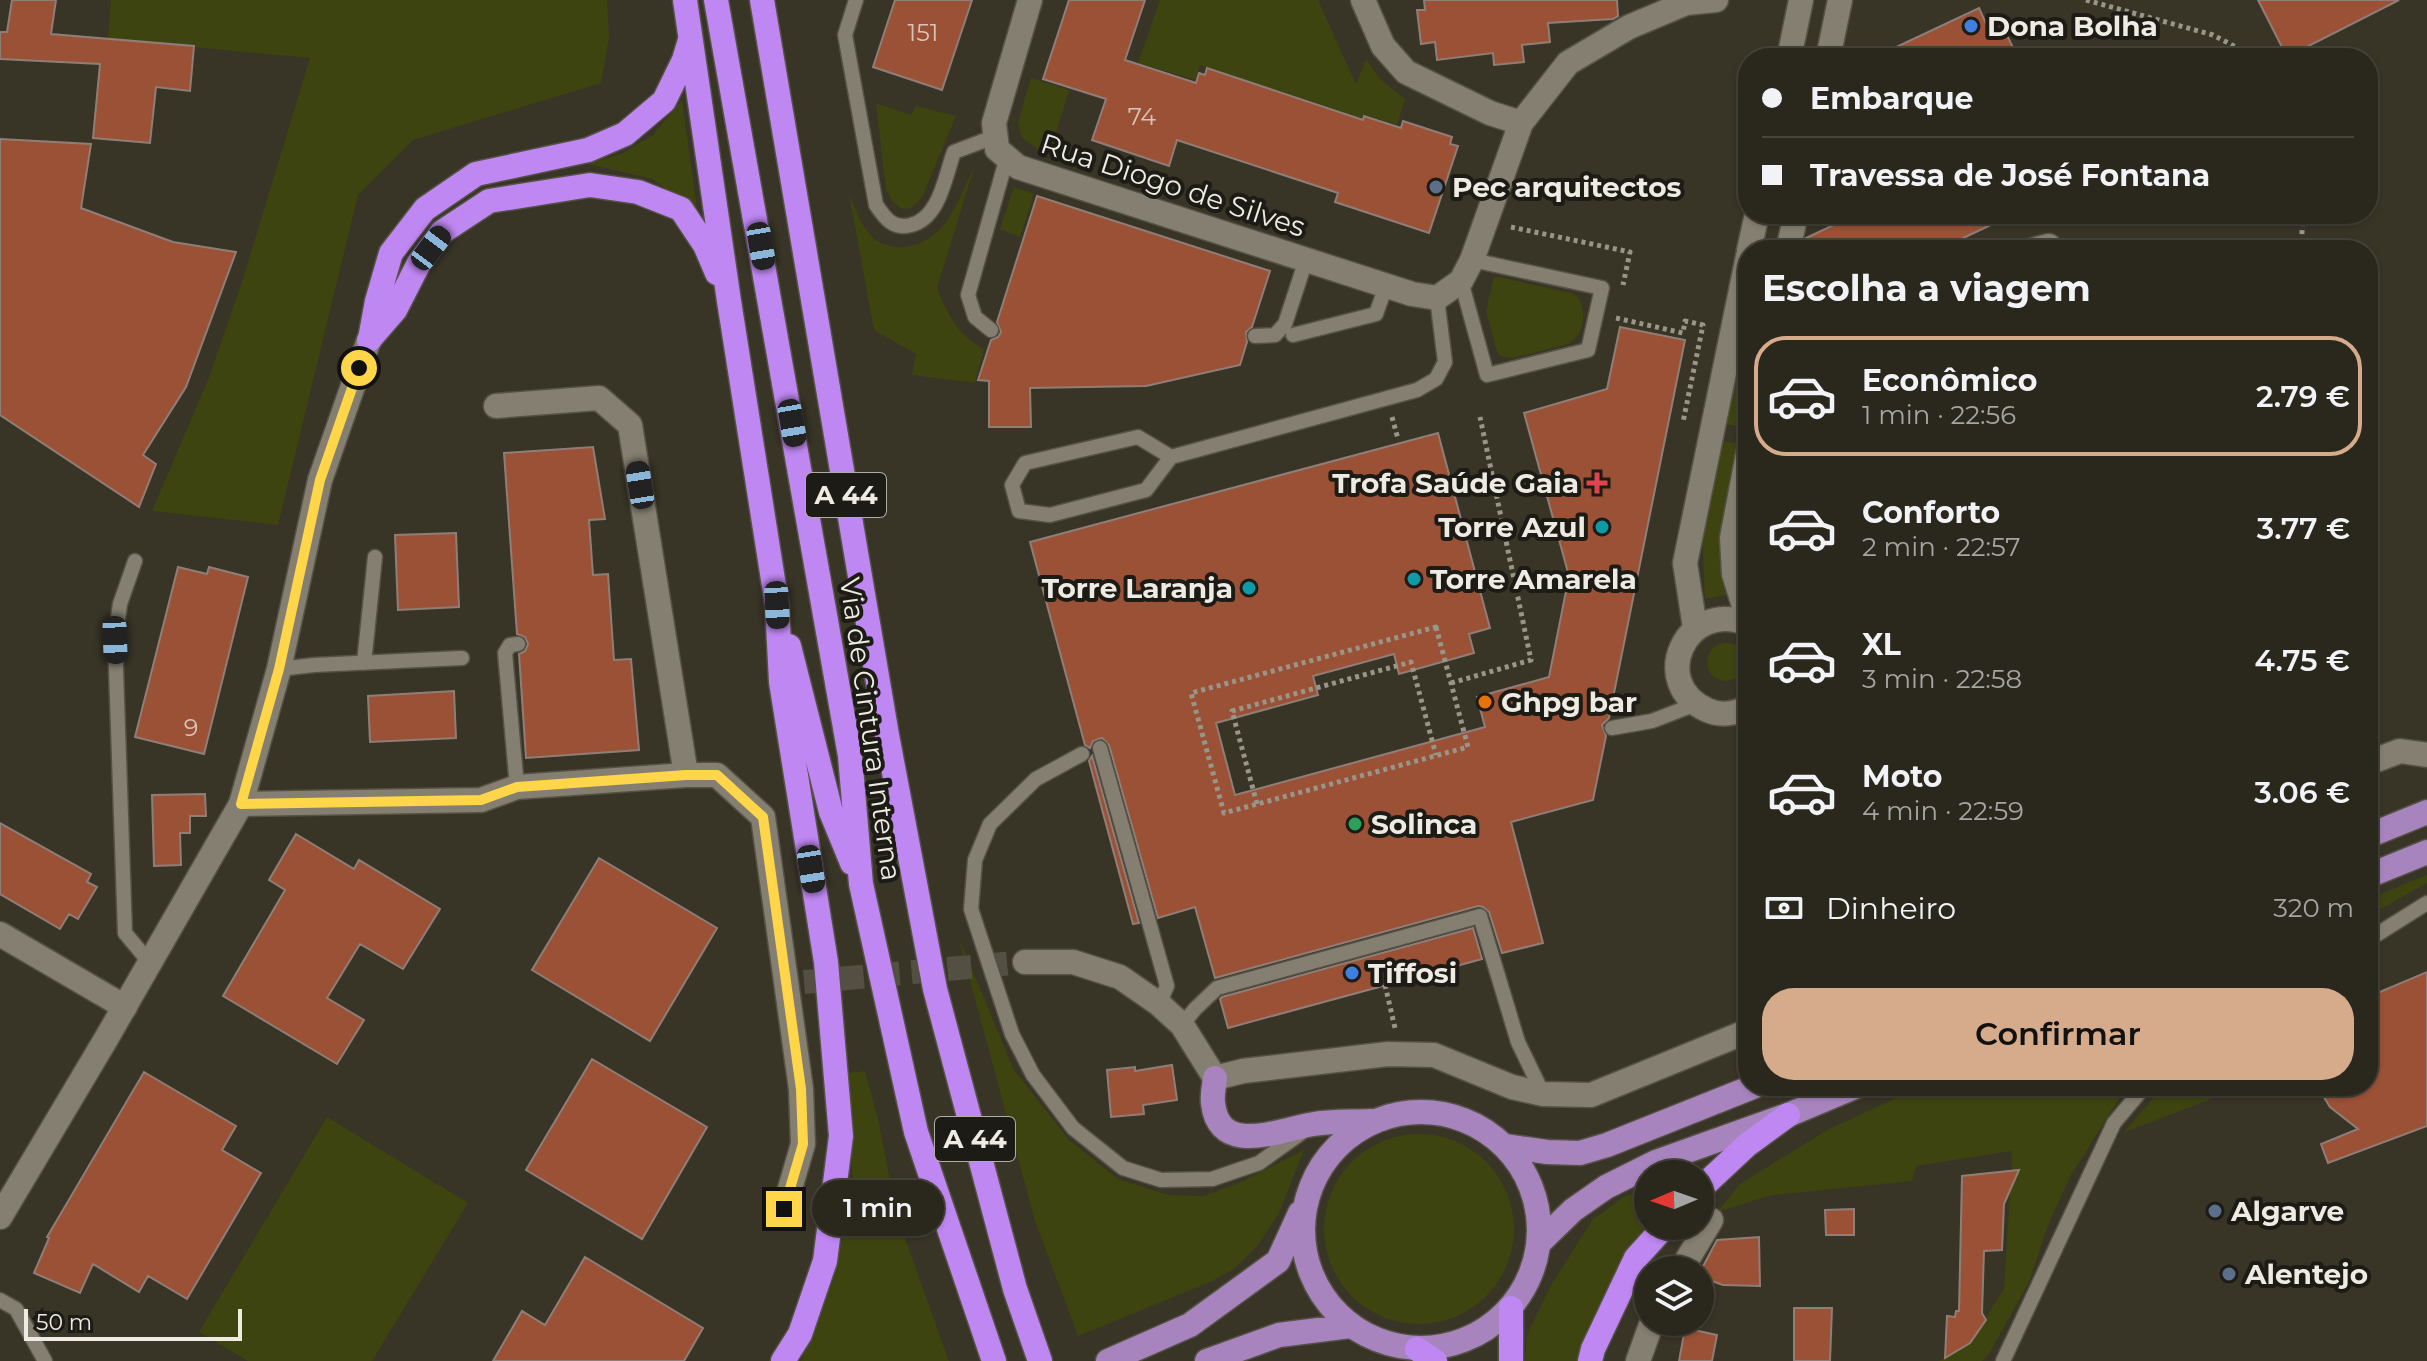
<!DOCTYPE html>
<html lang="pt">
<meta charset="utf-8">
<style>
body{margin:0;font-family:Montserrat,sans-serif;background:#363329;color:#f1f3f6;height:100vh;display:flex;flex-direction:column;font-size:30px;white-space:nowrap}
*{box-sizing:border-box;margin:0}
p{font-size:26px;color:#a5a5a3}
.icon{flex:none;width:44px;height:44px;fill:none;stroke:currentColor;stroke-width:2;stroke-linecap:round;stroke-linejoin:round}
.map{position:relative;flex:1;overflow:hidden}
.panel{position:absolute;left:1738px;top:240px;width:640px;height:856px;display:flex;flex-direction:column;background:#2a271c;border-radius:32px;box-shadow:0 2px 6px #0004,0 0 0 2px #46443b}
.panel>*{flex:none}
.guide{position:absolute;left:1738px;top:48px;width:640px;height:176px;border-radius:32px;box-shadow:0 2px 6px #0004,0 0 0 2px #46443b;display:grid;align-content:center;height:176px;padding:0 24px;background:#2a271c}
.needle{width:52px;rotate:268deg}
.fabs{position:absolute;left:1634px;top:1160px;display:grid;gap:16px}
.fabs a{display:grid;place-items:center;width:80px;height:80px;border-radius:50%;background:#2a271c;box-shadow:0 2px 6px #0004,0 0 0 2px #46443b;font-size:40px}
.scale{position:absolute;left:24px;bottom:20px;width:218px;box-sizing:border-box;padding-left:8px;border:4px solid #edebe2;border-top:0;font-size:22px;line-height:28px;white-space:nowrap;color:#edebe2;-webkit-text-stroke:6px #1d1b15;paint-order:stroke}
.end{position:absolute;width:36px;height:36px;margin:-18px;border:10px solid #ffd54a;background:#111;box-shadow:0 0 0 4px #111}
.from{border-radius:50%}
.bubble{position:absolute;height:56px;border-radius:28px;background:#2a271c;box-shadow:0 2px 6px #0004,0 0 0 2px #46443b;font-size:26px;font-weight:600;line-height:56px;text-align:center}
.car{position:absolute;width:24px;height:48px;margin:-24px -12px;border-radius:10px;box-shadow:0 0 6px 2px #0007;background:linear-gradient(#222 24%,#8ab4d8 0 40%,#222 0 76%,#8ab4d8 0 86%,#222 0)}
.guide b{display:flex;align-items:center;gap:28px;height:76px;font-size:30px}
.guide b+b{border-top:2px solid #46443b}
.guide i{width:20px;height:20px;background:#f1f3f6}
ul{padding:0;list-style:none}
li{display:flex;align-items:center;gap:24px;height:120px;margin:0 16px 12px;padding:0 8px;border:4px solid transparent;border-radius:32px}
li div{flex:1}
li b{display:block;font-size:30px}
li em{font-style:normal;font-weight:600}
li.on{border-color:#d6ab8b}
li>.icon{width:72px;height:72px;stroke-width:1.5}
h2{padding:0 24px;font-size:36px;line-height:96px}
.pay{display:flex;align-items:center;gap:20px;height:88px;padding:0 24px;font-size:30px}
.pay p{margin-inline-start:auto}
.action{display:flex;gap:16px;margin-top:auto;padding:16px 24px}
.action a{flex:1;height:92px;border-radius:32px;background:#d6ab8b;color:#111;font-size:32px;font-weight:600;line-height:92px;text-align:center}
.map>svg:first-child{display:block}
.green{fill:#3e4410}
.building{fill:#9b5136;stroke:#8f7e78;stroke-width:2}
.lines{fill:none;stroke-linecap:round;stroke-linejoin:round}
.street-tunnel{stroke:#534f42;stroke-width:24;stroke-dasharray:24 12;stroke-linecap:butt}
.lane-casing{stroke:#555146;stroke-width:17}
.street-casing{stroke:#555146;stroke-width:27}
.secondary-casing{stroke:#555146;stroke-width:27}
.primary-casing{stroke:#555146;stroke-width:27}
.highway-casing{stroke:#555146;stroke-width:27}
.path{stroke:#989589;stroke-width:5;stroke-dasharray:4 4;stroke-linecap:butt}
.lane{stroke:#847f70;stroke-width:14}
.street{stroke:#847f70;stroke-width:24}
.secondary{stroke:#847f70;stroke-width:24}
.primary{stroke:#a784be;stroke-width:24}
.highway{stroke:#bf87f2;stroke-width:24}
.route{stroke:#ffd54a;stroke-width:10}
.shop-dot{fill:#3f7fe0;stroke:#1d1b15;stroke-width:3}
.service-dot{fill:#5c6f8a;stroke:#1d1b15;stroke-width:3}
.health-dot{fill:#e0444e;stroke:#1d1b15;stroke-width:3}
.culture-dot{fill:#0f9aa8;stroke:#1d1b15;stroke-width:3}
.food-dot{fill:#e8710a;stroke:#1d1b15;stroke-width:3}
.leisure-dot{fill:#2e9e5b;stroke:#1d1b15;stroke-width:3}
.labels{text-anchor:middle;stroke-width:8;stroke-linejoin:round;paint-order:stroke}
.number-label{font-size:24px;fill:#d8c4b7}
.shield{fill:#1d1b15;stroke:#afada4;stroke-width:2}
.shield-label{font-size:26px;font-weight:bold;fill:#edebe2}
.poi-label{font-size:28px;font-weight:bold;fill:#edebe2;stroke:#1d1b15;text-anchor:start}
.street-label{font-size:28px;fill:#edebe2;stroke:#1d1b15}
</style>
<div class="map">
<svg width="2427" height="1361" viewBox="0 0 2427 1361">
<rect width="100%" height="100%" fill="#383426"/>
<path class="green" d="M111,0H607L609,38L601,83L413,140L358,195L278,525L152,511L208,380L241,285L310,58L108,39Z
M1160,0H1318L1356,84L1366,59L1381,80L1405,99L1397,125L1363,114L1361,121L1327,107L1200,65L1196,80L1138,63Z
M1031,78L1069,90L1050,153L1036,148L1022,138L1018,122Z
M682,100L697,209L652,179L589,164L623,153L653,135Z
M876,103L911,115L916,106L956,116L923,195C909,217 895,211 886,189Z
M975,165L937,288C948,314 957,335 984,349L975,383L912,375L916,354L874,330L849,194C856,210 863,232 879,242C903,255 932,242 946,222C958,205 966,183 975,165Z
M1014,187L1034,194L1020,237L1000,229Z
M1494,276L1575,294C1588,307 1585,334 1569,344L1513,358L1500,356L1497,351L1486,311Z
M1748,304V408L1744,428L1726,424Z
M1720,441L1741,444L1721,538L1720,565L1727,595L1705,599L1702,532Z
M1707 662a19 19 0 1 1 38 0a19 19 0 1 1-38 0Z
M2427,875V883L2368,916V899Z
M958,936L1014,1070L1069,1140L1118,1179L1168,1195L1204,1196L1241,1182L1304,1150L1279,1213L1258,1245L1234,1269L1210,1282L1078,1336L1035,1221Z
M865,1071L878,1119L897,1216L949,1361H801L832,1283L853,1194L849,1073Z
M1922,1086H2127L2071,1175L2048,1225L2029,1282L1989,1354L1982,1361H1939L1970,1343L2004,1289L2010,1192L2013,1184L2011,1151L1916,1166L1912,1181L1772,1195L1717,1212L1740,1184L1827,1130Z
M2164,1086H2245L2123,1133Z
M327,1117L468,1203L372,1361H248L199,1332Z
M1324 1229a95 95 0 1 1 190 0a95 95 0 1 1-190 0Z
M1648,1187V1226C1617,1261 1592,1316 1577,1361H1525L1527,1335L1550,1287L1593,1219L1624,1197Z"/>
<path class="building" d="M12,0H56L51,34L194,46L190,91L156,87L150,143L93,138L100,64L0,59V32H7Z
M895,0H972L942,90L873,67Z
M1069,0H1145L1125,60L1196,83L1199,73L1205,75L1207,68L1363,120L1364,116L1401,128L1403,121L1452,137L1450,144L1458,146L1429,233L1335,202L1338,193L1177,140L1169,166L1092,140L1106,99L1043,79Z
M1424,0H1617L1618,16L1613,19L1548,23L1550,42L1522,45L1524,62L1494,65L1493,53L1437,60L1435,42L1421,44L1417,10H1425Z
M2258,0H2399L2287,57Z
M1979,8L1992,37L2005,31L2018,58H1873Z
M0,139L91,144L81,208L173,242L236,252L186,387L143,455L156,464L139,507L0,415Z
M1037,196L1270,271L1252,327L1246,332L1247,342L1240,365L1146,386L1030,388L1031,427H989V381L978,380L991,340L998,337L1001,332L997,322Z
M1857,214H2014L1938,250H1803L1806,238Z
M1620,327L1685,340L1609,718L1602,725L1606,736L1593,800L1511,822L1543,943L1502,953L1489,912L1483,907L1478,906L1215,978L1195,907L1158,918L1109,745L1102,738L1093,741L1090,748L1085,745L1030,542L1438,433L1490,628L1469,634L1474,653L1399,674L1394,654L1313,676L1318,695L1216,723L1235,795L1485,727L1477,697L1549,677L1569,576L1524,413L1607,389Z
M593,447L605,519L589,520L593,575L608,574L614,660L631,659L639,750L526,758L519,654L525,651L528,644L525,637L517,634L504,453Z
M456,533L459,607L398,610L395,535Z
M178,567L207,574L209,567L248,577L204,754L135,737Z
M454,691L456,738L370,742L368,696Z
M1092,756L1139,923L1133,924L1089,761Z
M205,794L206,816H190V833H180L181,865L154,866L152,795Z
M0,823L91,874L87,882L97,887L78,919L69,914L60,929L0,894Z
M296,834L354,869L359,860L440,909L403,969L360,944L327,998L364,1020L337,1064L223,996L285,890L269,880Z
M599,858L717,928L650,1041L532,970Z
M1473,928L1482,959L1228,1028L1220,999L1222,997Z
M2427,972V1126L2328,1163L2321,1144L2358,1129L2330,1107L2317,1086H2368V997Z
M592,1059L707,1127L642,1239L526,1170Z
M1172,1065L1177,1100L1143,1105L1144,1114L1111,1117L1107,1070L1135,1067V1071Z
M144,1072L236,1126L222,1150L261,1173L187,1299L148,1276L139,1292L93,1264L80,1293L34,1273L49,1238L47,1237Z
M2019,1170L2004,1204L2002,1250L1984,1251L1982,1313L1986,1320L1970,1343L1945,1358L1947,1316L1955,1317L1956,1311H1959L1962,1176Z
M1854,1209V1235H1826L1825,1210Z
M1759,1237L1760,1286L1723,1285L1700,1277V1272L1717,1240Z
M585,1257L703,1328L684,1361H493L522,1311L545,1325Z
M1794,1308H1832L1830,1361H1794Z
M1685,1328L1717,1335L1712,1361H1679Z"/>
<g class="lines">
<path class="street-tunnel" d="M804,982L1025,962"/>
<g class="lane-casing">
<path id="lane" d="M856,0L845,35L876,205C885,218 893,230 911,225C940,218 945,176 954,152L996,136
M1461,281L1487,375L1588,350L1602,288L1472,260
M991,330L975,317L968,295L1007,157
M1293,335L1376,314L1386,286
M1255,336L1275,335L1285,324L1306,260
M1171,457L1138,437L1025,463L1012,485L1019,511L1050,515L1146,490L1171,457L1417,390L1436,379L1445,362L1437,298
M135,561L120,604L115,640L125,933L150,963
M364,663L375,557
M279,669L314,665L462,658
M1612,728L1652,721L1696,704
M1100,748L1167,986L1159,1004
M1082,754L1036,779L990,824L975,860L971,909L1012,1034L1033,1075L1073,1128L1123,1168L1161,1180L1212,1179L1259,1163L1301,1133
M517,787L505,653L510,645L518,644
M2368,940L2427,903
M1182,1025L1195,1009L1217,988L1480,916L1518,1042L1543,1094
M0,1300L16,1309L45,1361
M2003,1361L2114,1123L2145,1086"/>
</g>
<g class="street-casing">
<path id="street" d="M1030,0L994,123L997,149L1018,167L1412,294L1437,298L1461,281L1472,260L1521,123L1568,63L1629,27L1686,3L1716,0
M1363,0L1383,46L1406,72L1490,113L1521,123
M1789,58L1801,0
M1828,58L1840,0
M1749,250L1757,214
M1788,250L1796,214
M2033,250L2049,246
M496,406L599,398L630,425L686,775
M1748,454L1732,538L1734,574L1748,619
M1748,624C1685,598 1648,684 1707,710C1720,716 1735,714 1748,707
M1695,628L1685,563L1748,256
M2368,763L2400,751L2427,755
M241,804L481,800L517,787L686,775H717L763,817L801,1089L803,1144L784,1209
M0,934L125,1007
M1025,962H1073L1120,977L1159,1004L1182,1025L1215,1078L1243,1071L1388,1054L1434,1055L1512,1087L1543,1094L1591,1095L1748,1031
M1681,1270L1711,1220
M1638,1361L1652,1322"/>
</g>
<g class="secondary-casing">
<path id="secondary" d="M0,1217L106,1039L241,804L279,669L320,480L369,340"/>
</g>
<g class="primary-casing">
<path id="primary" d="M2368,836L2427,812
M2368,876L2427,852
M1215,1078C1214,1086 1212,1095 1213,1103C1219,1158 1281,1129 1314,1124C1332,1121 1352,1122 1371,1121
M1303 1230a118 118 0 1 1 236 0a118 118 0 1 1-236 0Z
M1505,1146L1547,1152L1580,1153L1607,1145L1755,1086
M1539,1243L1573,1210L1606,1187L1656,1162L1788,1115L1857,1086
M1108,1361L1190,1325L1278,1261L1300,1213
M1207,1361L1279,1335L1350,1326"/>
</g>
<g class="highway-casing">
<path id="highway" d="M685,0L729,301L777,605L781,682L826,962L841,1136L825,1261L800,1334L783,1361
M716,0L850,756L861,884L916,1132L994,1361
M762,0L887,735L935,989L1015,1289L1040,1361
M370,339L377,301L391,253L425,209L476,174L588,150L625,134L664,101L684,60L690,40
M369,340L395,310L419,263L442,232L489,201L590,185L638,192L681,209L705,245L717,273
M789,646L831,812L852,863
M1700,1189L1747,1145L1788,1115
M1511,1308V1361
M1417,1349L1435,1361
M1590,1361L1593,1349L1636,1258L1665,1226"/>
</g>
<path class="path" d="M2086,0L2213,35L2257,58
M1511,227L1630,252L1623,285
M2301,250L2303,214
M1616,318L1683,333L1685,321L1703,325L1683,422
M1392,417L1398,439
M1436,627L1468,747L1224,813L1191,693Z
M1451,683L1531,660L1480,417
M1257,804L1232,711L1411,662L1436,755
M1385,985L1395,1028"/>
<use href="#lane" class="lane"/>
<use href="#street" class="street"/>
<use href="#secondary" class="secondary"/>
<use href="#primary" class="primary"/>
<use href="#highway" class="highway"/>
</g>
<g class="lines">
<path class="route" d="M359,368L320,480L279,669L241,804L481,800L517,787L686,775H717L763,817L801,1089L803,1144L784,1209"/>
</g>
<g class="shop-dot">
<circle cx="1971" cy="26" r="8"/>
<circle cx="1352" cy="973" r="8"/>
</g>
<g class="service-dot">
<circle cx="1436" cy="187" r="8"/>
<circle cx="2215" cy="1211" r="8"/>
<circle cx="2229" cy="1274" r="8"/>
</g>
<path class="health-dot" d="M1593 471h8v8h8v8h-8v8h-8v-8h-8v-8h8z"/>
<g class="culture-dot">
<circle cx="1602" cy="527" r="8"/>
<circle cx="1414" cy="579" r="8"/>
<circle cx="1249" cy="588" r="8"/>
</g>
<circle class="food-dot" cx="1485" cy="702" r="8"/>
<circle class="leisure-dot" cx="1355" cy="824" r="8"/>
<g class="labels">
<g class="number-label">
<text x="923" y="41">151</text>
<text x="1142" y="125">74</text>
<text x="191" y="736">9</text>
</g>
<g class="shield">
<rect x="806" y="473" width="80" height="44" rx="6"/>
<rect x="935" y="1117" width="80" height="44" rx="6"/>
</g>
<g class="shield-label">
<text x="846" y="504">A 44</text>
<text x="975" y="1148">A 44</text>
</g>
<g class="poi-label">
<text x="1987" y="36">Dona Bolha</text>
<text x="1452" y="197">Pec arquitectos</text>
<text x="1579" y="493" text-anchor="end">Trofa Saúde Gaia</text>
<text x="1586" y="537" text-anchor="end">Torre Azul</text>
<text x="1430" y="589">Torre Amarela</text>
<text x="1233" y="598" text-anchor="end">Torre Laranja</text>
<text x="1501" y="712">Ghpg bar</text>
<text x="1371" y="834">Solinca</text>
<text x="1368" y="983">Tiffosi</text>
<text x="2231" y="1221">Algarve</text>
<text x="2245" y="1284">Alentejo</text>
</g>
<g class="street-label">
<text transform="translate(1173 185) rotate(18)" y="10">Rua Diogo de Silves</text>
<text transform="translate(871 729) rotate(82)" y="10">Via de Cintura Interna</text>
</g>
</g>
</svg>
<div class="fabs">
<a><svg class="needle" viewBox="-14 -14 28 28"><path d="M0-13l5 13h-10z" fill="#e53935"/><path d="M0 13l5-13h-10z" fill="#a5a5a3"/></svg></a>
<a><svg class="icon" aria-label="layers" viewBox="0 0 24 24"><path d="M12 4l9 5-9 5-9-5zM3 14l9 5 9-5"/></svg></a>
</div>
<div class="scale">50 m</div>
<i class="end from" style="left:359px;top:368px"></i>
<i class="end" style="left:784px;top:1209px"></i>
<div class="bubble" style="left:812px;top:1180px;width:132px">1 min</div>
<i class="car" style="left:761px;top:246px;rotate:170deg"></i>
<i class="car" style="left:431px;top:248px;rotate:37deg"></i>
<i class="car" style="left:792px;top:423px;rotate:170deg"></i>
<i class="car" style="left:640px;top:485px;rotate:351deg"></i>
<i class="car" style="left:777px;top:605px;rotate:177deg"></i>
<i class="car" style="left:115px;top:640px;rotate:178deg"></i>
<i class="car" style="left:811px;top:869px;rotate:171deg"></i>
<div class="guide">
<b><i class="from"></i>Embarque</b>
<b><i></i>Travessa de José Fontana</b>
</div>
<section class="panel">
<h2>Escolha a viagem</h2>
<ul>
<li class="on"><svg class="icon" aria-label="car" viewBox="0 0 24 24"><path d="M5 17H2v-5l4-1 3-4h7l3 4 3 1v5h-3M9 17h6M6 11h13"/><circle cx="7" cy="17" r="2"/><circle cx="17" cy="17" r="2"/></svg><div><b>Econômico</b><p>1 min · 22:56</p></div><em>2.79 €</em></li>
<li><svg class="icon" aria-label="car" viewBox="0 0 24 24"><path d="M5 17H2v-5l4-1 3-4h7l3 4 3 1v5h-3M9 17h6M6 11h13"/><circle cx="7" cy="17" r="2"/><circle cx="17" cy="17" r="2"/></svg><div><b>Conforto</b><p>2 min · 22:57</p></div><em>3.77 €</em></li>
<li><svg class="icon" aria-label="car" viewBox="0 0 24 24"><path d="M5 17H2v-5l4-1 3-4h7l3 4 3 1v5h-3M9 17h6M6 11h13"/><circle cx="7" cy="17" r="2"/><circle cx="17" cy="17" r="2"/></svg><div><b>XL</b><p>3 min · 22:58</p></div><em>4.75 €</em></li>
<li><svg class="icon" aria-label="car" viewBox="0 0 24 24"><path d="M5 17H2v-5l4-1 3-4h7l3 4 3 1v5h-3M9 17h6M6 11h13"/><circle cx="7" cy="17" r="2"/><circle cx="17" cy="17" r="2"/></svg><div><b>Moto</b><p>4 min · 22:59</p></div><em>3.06 €</em></li>
</ul>
<div class="pay"><svg class="icon" aria-label="cash" viewBox="0 0 24 24"><path d="M3 7h18v10H3z"/><circle cx="12" cy="12" r="2"/></svg>Dinheiro<p>320 m</p></div>
<div class="action"><a>Confirmar</a></div>
</section>
</div>
